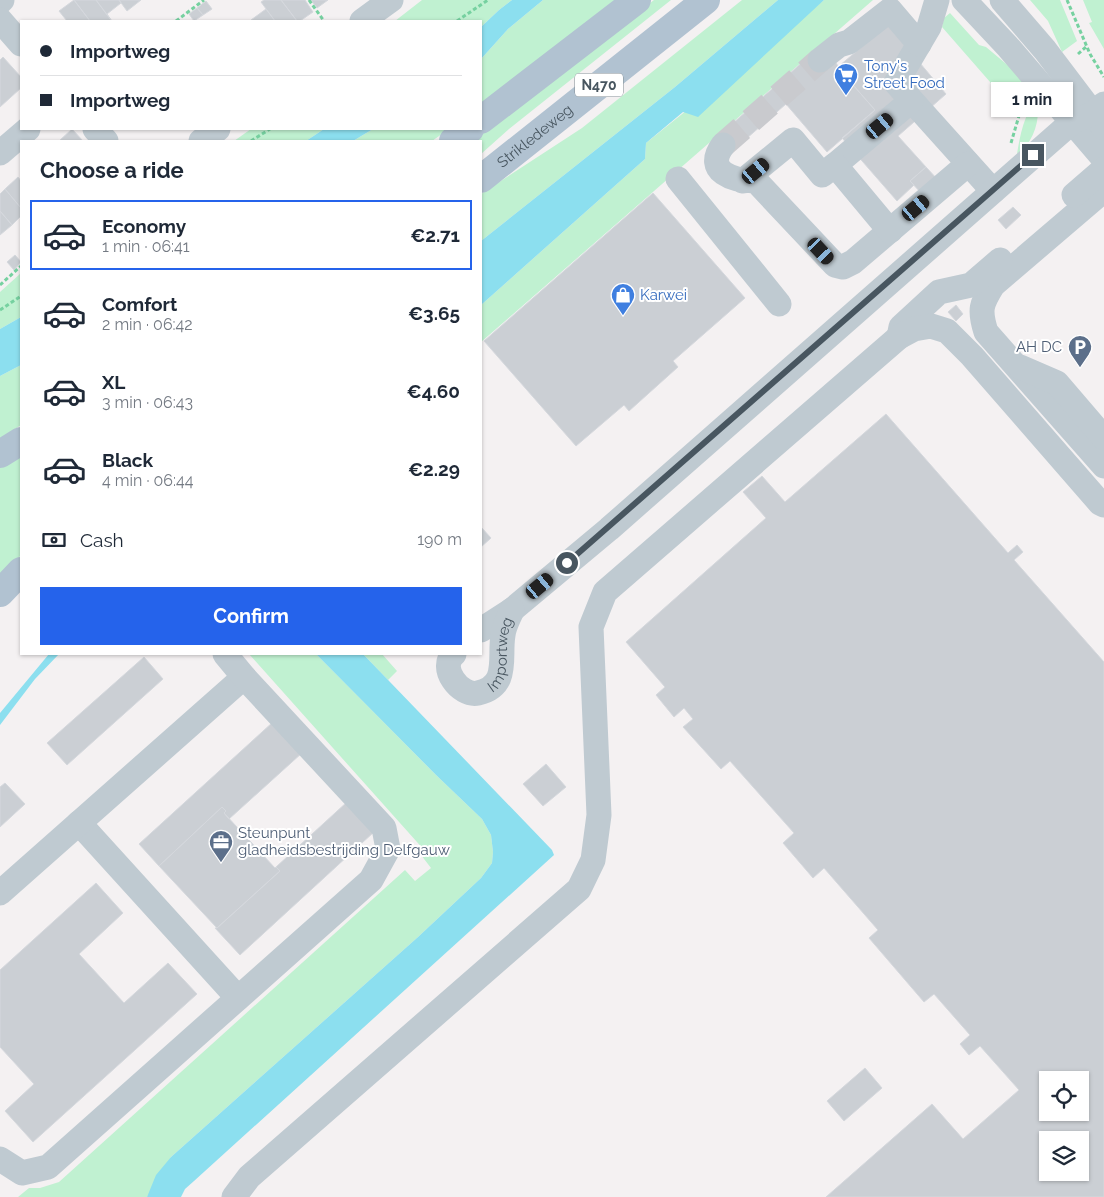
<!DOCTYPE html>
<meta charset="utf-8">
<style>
body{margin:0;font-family:Raleway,sans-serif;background:#f2f2f3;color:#1f2937;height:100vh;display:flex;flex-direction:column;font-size:19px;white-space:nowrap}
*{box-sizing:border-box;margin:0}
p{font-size:16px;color:#747a83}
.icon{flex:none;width:28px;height:28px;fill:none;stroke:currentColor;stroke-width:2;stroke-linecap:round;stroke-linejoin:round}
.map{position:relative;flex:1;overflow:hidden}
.side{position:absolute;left:20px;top:140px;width:462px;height:515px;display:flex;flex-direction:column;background:#fff;border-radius:0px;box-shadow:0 1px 4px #0004}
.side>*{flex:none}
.banner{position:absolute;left:20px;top:20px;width:462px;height:110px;border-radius:0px;box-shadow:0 1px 4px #0004;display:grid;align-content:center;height:110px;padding:0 20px;background:#fff}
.tools{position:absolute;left:1039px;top:1071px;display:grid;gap:10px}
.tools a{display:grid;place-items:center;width:50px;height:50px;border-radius:0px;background:#fff;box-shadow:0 1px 4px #0004;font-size:25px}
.end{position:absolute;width:22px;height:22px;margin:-11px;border:6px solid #485660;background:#fff;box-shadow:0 0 0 2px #fff}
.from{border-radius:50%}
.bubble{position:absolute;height:35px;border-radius:0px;background:#fff;box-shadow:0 1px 4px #0004;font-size:16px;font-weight:700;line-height:35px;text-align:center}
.car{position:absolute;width:15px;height:30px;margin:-15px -8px;border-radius:6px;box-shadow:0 0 4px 1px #0007;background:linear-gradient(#222 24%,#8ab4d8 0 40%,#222 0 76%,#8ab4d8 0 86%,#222 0)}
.banner b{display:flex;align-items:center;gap:18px;height:48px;font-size:19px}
.banner b+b{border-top:1px solid #e0e1e3}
.banner i{width:12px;height:12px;background:#1f2937}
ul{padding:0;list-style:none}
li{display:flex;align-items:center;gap:15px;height:70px;margin:0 10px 8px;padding:0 10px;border:2px solid transparent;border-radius:0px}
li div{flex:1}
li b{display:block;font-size:19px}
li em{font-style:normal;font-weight:700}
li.current{border-color:#2563eb}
li>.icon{width:45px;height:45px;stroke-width:1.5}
h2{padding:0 20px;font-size:22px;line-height:60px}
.pay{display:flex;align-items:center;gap:12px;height:55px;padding:0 20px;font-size:19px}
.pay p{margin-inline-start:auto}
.button{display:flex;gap:10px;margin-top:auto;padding:10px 20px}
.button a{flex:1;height:58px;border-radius:0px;background:#2563eb;color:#fff;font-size:20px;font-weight:700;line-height:58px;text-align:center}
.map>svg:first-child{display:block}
.green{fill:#c0f1d1}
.water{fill:#8cdfef}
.building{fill:#cbcfd4;stroke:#d5d8dd;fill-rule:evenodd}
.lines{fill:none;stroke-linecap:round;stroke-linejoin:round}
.minor-tunnel{stroke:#c9cace;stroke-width:25;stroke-dasharray:25 12;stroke-linecap:butt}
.path{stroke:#76d1a0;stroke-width:3;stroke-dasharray:4 2.5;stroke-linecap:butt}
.minor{stroke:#bfcad1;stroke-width:25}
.major{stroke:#b1c2d1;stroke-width:28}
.route{stroke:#485660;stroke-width:6}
.labels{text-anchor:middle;stroke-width:4;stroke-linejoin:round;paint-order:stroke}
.shield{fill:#fff;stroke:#7f8990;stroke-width:1}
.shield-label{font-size:14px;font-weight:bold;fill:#485660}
.shop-label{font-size:15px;fill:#366cbe;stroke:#fff;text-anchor:start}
.street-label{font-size:15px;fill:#485660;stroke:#fff}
.service-label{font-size:15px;fill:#4e5e75;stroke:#fff;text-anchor:end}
</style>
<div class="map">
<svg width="1104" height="1197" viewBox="0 0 1104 1197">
<rect width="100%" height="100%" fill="#f4f1f2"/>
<path class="green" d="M422,0H512L499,10L481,27V21H395Z
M543,0H615L481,104V59L508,29Z
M654,0H671L509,129L481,154V141H472Z
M742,0H778L675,87L481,241V194L582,128Z
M824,0H873L481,342V305L645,159L646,143Z
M1030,0H1060L1077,41L1062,52L1048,21Z
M1083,0H1104V49L1089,23L1092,22Z
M950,13L979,45L986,47L1028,82L1011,106L942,27L944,18Z
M1037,99C1041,118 1034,143 1017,154C1020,135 1024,114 1037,99Z
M251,129H324L306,141H234Z
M373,129H449L432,141H353Z
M21,273V317L0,329V292Z
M21,365V425L0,439V376Z
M21,456V555L0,578V467Z
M249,654H316L436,775L482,819L491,835L493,852L492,863L481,878L418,937L171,1157L147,1197H18L29,1188H40L59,1182L405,870L415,881L431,868L421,855L425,851Z
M363,654H382L397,671L388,680Z"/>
<path class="water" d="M512,0H543L508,29L481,59V27L499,10Z
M778,0H824L698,117L683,112L646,143L645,159L481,305V241L675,87Z
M324,129H373L353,141H306Z
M21,317V365L0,376V329Z
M49,654H59L35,679L0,725V713Z
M316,654H363L552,850L554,855L194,1181L185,1189L181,1197H147L156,1175L171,1157L418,937L481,878L492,863L493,852L491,835L482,819L436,775Z"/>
<path class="building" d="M74,0H96L111,20L108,21H90Z
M74,0L90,21H67L59,11Z
M96,0H119L121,3L107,14L111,20Z
M119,0H141L127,11Z
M264,0H281L297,21H275L261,2Z
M281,0H305L313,12L300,21H297Z
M311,0H328L317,8Z
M206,1L212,9L203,15L197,8Z
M197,8L203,15L194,21L189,14Z
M266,9L275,21H252L251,20Z
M888,25L946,94L898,136L926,167L910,181L914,185L897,201L842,138L875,110L839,69H840L839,66Z
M814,52L833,64L836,63L840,69H839L875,110L827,152L786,104L730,153L716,138Z
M3,57L21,77V88L0,107V60Z
M72,129L83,141H59Z
M926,167L938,180L922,194L910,181Z
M18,177L21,181V208L5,189Z
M5,189L21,208V216L12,225L0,211V194Z
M653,193L745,298L673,361L678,367L629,411L624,405L576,446L484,341Z
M1013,207L1021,215L1006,229L998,220Z
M0,211L12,225L0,235Z
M15,255L21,262L14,270L7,262Z
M956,305L963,314L956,321L948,312Z
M886,414L1008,553L1017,545L1023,552L1014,560L1104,662V1197H826L932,1104L963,1139L1019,1090L980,1046L969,1055L960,1044L970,1035L934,994L924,1002L869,938L878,930L824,868L813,878L783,843L794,833L730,761L721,769L683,727L693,719L684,708L674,717L656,695L665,687L626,642L766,518L743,492L762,476L785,502ZM1048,1080H1080V1112H1048ZM1048,1140H1080V1172H1048Z
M481,527L491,538L481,547Z
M144,657L163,679L67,765L47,743Z
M273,722L302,753L229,819L224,813L226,811L222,807L159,866L139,844Z
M546,764L566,787L543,806L523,784Z
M5,783L25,804L0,827V787Z
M347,802L374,832L240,955L215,928H217L280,871L276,867Z
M222,807L226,811L224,813L275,868L276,867L280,871L217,928L159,866Z
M96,883L123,913L79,954L124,1003L168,963L197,994L33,1142L5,1111L34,1084L0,1047V970Z
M865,1068L882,1088L844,1121L827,1101Z"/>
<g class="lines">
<path class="minor-tunnel" d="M723,145L820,60"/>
<path class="path" d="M309,0L324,21
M1067,0L1090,54L1104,77
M176,21L204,0
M457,21L488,0
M1078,54L1087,46
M251,141L270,129
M1011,143L1021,109L1025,102
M0,285L21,266
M0,310L21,296"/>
<g class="minor">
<path d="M937,0L929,27L896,83L993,191"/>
<path d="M964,0L1009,48L1104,159"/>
<path d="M1002,0L1045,50L1104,128"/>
<path d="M0,2L2,0"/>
<path d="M0,20L21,44"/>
<path d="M362,21L391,0"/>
<path d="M820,60L839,45L849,42L890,10L919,44"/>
<path d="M95,129L106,141"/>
<path d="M201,141L218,129"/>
<path d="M723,145C703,172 734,181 756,181L835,265L843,267L853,262L968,164"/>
<path d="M0,153L28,129"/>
<path d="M835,165L911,101"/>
<path d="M678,179L779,304"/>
<path d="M743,181L793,140L822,175L835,165L890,231"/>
<path d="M1104,190L993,285C981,304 979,310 986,332L1104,466"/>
<path d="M1074,195L1104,169"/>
<path d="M899,337L901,327L939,292L971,285L1000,260"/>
<path d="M1020,367L1057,383L1104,438"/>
<path d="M481,630L512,610L609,529L1072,122L1092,114L1104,104"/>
<path id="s1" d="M454,654C438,667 460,697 478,693C510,686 499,657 503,635C504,626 509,618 512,610"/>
<path d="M79,823L238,998"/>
<path d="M0,893L244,677"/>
<path d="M0,1159L22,1173L48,1167L371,880L388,849L384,828L244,677L225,654"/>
<path d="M234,1197L249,1177L579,889L593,860L599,815L591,627L605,592L899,337L914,329L931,326L947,331L972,356L1100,503L1104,505"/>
</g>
<g class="major">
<path d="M481,120L637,0"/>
<path d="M453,141L470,129"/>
<path id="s2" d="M481,179L706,0"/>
<path d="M0,454L21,441"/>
<path d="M0,593L21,571"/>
</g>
</g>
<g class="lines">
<path class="route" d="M567,563L1033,155"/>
</g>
<defs>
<g id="supermarket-pin" transform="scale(1.25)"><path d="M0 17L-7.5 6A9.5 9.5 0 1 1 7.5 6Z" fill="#3f7fe0" stroke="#fff"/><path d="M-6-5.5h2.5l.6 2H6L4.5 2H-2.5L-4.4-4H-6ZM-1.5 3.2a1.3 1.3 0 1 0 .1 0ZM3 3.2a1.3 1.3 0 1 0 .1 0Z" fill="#fff"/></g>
<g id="shop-pin" transform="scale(1.25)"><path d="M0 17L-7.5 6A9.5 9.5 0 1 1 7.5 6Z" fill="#3f7fe0" stroke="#fff"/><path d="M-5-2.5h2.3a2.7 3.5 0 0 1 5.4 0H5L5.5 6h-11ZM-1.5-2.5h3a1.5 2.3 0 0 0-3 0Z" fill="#fff"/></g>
<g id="parking-pin" transform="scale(1.25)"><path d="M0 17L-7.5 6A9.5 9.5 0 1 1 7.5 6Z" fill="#5c6f8a" stroke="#fff"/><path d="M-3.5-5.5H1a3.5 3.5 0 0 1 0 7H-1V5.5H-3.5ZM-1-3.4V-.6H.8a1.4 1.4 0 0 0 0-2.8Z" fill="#fff"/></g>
<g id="office-pin" transform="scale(1.25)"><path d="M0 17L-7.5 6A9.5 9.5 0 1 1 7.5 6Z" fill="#5c6f8a" stroke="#fff"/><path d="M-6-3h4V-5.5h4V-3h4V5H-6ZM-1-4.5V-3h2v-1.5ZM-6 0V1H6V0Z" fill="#fff"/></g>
</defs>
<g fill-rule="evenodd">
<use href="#supermarket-pin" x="846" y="75"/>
<use href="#shop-pin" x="623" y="295"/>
<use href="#parking-pin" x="1080" y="347"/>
<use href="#office-pin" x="221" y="842"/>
</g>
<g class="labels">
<rect class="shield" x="575" y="73.5" width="48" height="23" rx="4"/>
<g class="shield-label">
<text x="599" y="90">N470</text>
</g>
<g class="shop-label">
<text x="864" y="71">Tony's<tspan x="864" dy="17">Street Food</tspan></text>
<text x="640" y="300">Karwei</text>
</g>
<g class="street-label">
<text dy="5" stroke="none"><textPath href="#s2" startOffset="69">Strikledeweg</textPath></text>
<text dy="5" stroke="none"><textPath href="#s1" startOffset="108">Importweg</textPath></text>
</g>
<g class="service-label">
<text x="1062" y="352">AH DC</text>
<text x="238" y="838" text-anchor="start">Steunpunt<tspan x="238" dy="17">gladheidsbestrijding Delfgauw</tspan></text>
</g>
</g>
</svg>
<div class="tools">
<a><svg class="icon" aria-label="locate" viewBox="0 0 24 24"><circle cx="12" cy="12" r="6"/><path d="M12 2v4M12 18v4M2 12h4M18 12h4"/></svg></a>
<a><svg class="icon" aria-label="layers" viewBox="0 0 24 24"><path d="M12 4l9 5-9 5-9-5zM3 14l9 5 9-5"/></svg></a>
</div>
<i class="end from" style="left:567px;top:563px"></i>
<i class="end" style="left:1033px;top:155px"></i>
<div class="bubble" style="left:991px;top:82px;width:82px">1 min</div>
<i class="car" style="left:880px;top:126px;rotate:50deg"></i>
<i class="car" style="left:756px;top:171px;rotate:50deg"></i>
<i class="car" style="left:916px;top:208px;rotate:50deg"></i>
<i class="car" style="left:821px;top:251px;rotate:137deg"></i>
<i class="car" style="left:540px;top:586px;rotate:50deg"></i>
<div class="banner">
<b><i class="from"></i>Importweg</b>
<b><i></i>Importweg</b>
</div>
<section class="side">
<h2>Choose a ride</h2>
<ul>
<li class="current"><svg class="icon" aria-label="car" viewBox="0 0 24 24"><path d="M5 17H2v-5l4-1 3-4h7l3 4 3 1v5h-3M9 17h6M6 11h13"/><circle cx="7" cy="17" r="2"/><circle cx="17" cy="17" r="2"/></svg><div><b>Economy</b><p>1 min · 06:41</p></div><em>€2.71</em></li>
<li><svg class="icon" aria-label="car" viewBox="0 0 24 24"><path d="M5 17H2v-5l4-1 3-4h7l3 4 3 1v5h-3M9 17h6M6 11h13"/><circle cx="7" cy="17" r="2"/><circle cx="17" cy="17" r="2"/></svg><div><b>Comfort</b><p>2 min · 06:42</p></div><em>€3.65</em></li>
<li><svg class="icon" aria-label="car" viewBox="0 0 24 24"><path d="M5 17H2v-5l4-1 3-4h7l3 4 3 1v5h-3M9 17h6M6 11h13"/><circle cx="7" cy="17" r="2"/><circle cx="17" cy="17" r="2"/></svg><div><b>XL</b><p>3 min · 06:43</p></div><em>€4.60</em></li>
<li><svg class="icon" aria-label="car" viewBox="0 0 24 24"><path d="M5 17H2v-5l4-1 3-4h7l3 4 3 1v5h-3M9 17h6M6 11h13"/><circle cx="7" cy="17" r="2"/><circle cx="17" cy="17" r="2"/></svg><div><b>Black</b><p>4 min · 06:44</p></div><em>€2.29</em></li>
</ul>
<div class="pay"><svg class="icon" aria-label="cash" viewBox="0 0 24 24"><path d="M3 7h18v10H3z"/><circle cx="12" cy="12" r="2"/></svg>Cash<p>190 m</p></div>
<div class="button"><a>Confirm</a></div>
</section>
</div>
